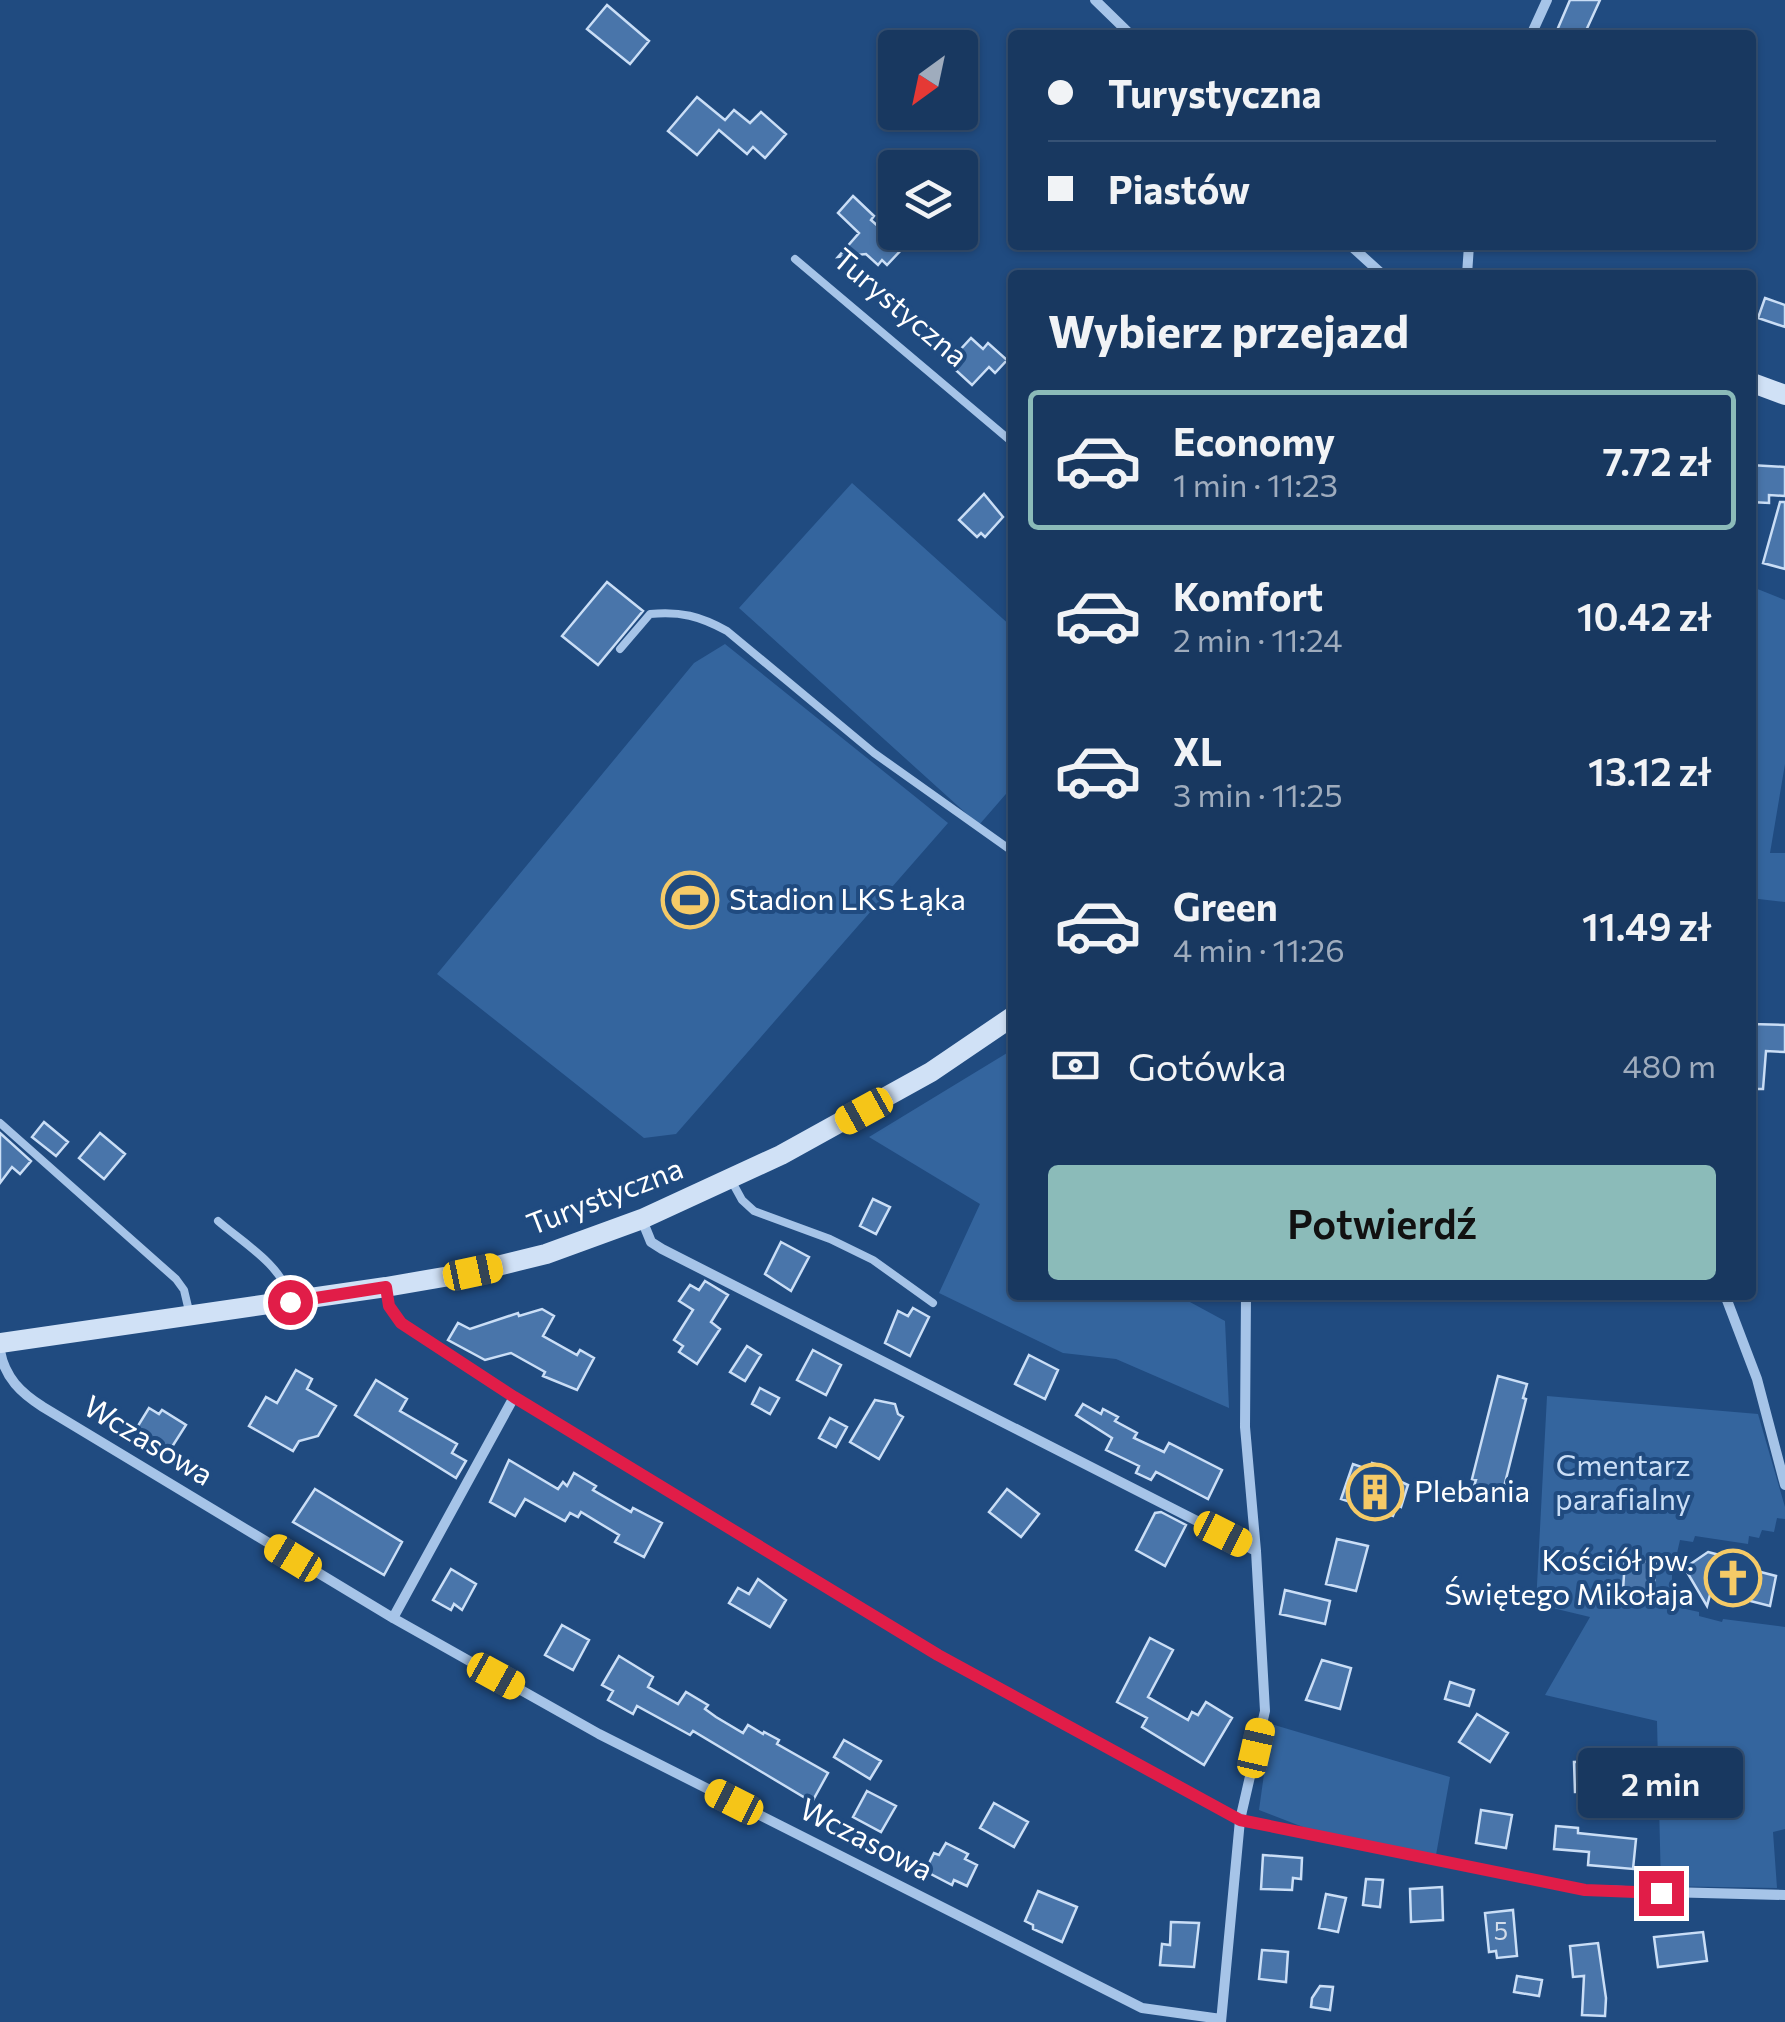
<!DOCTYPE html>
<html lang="pl">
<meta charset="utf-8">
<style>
body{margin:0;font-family:Commissioner,sans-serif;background:#213f66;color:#f1f3f6;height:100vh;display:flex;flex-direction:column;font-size:38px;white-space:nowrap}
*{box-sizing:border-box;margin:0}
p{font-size:32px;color:#9facbd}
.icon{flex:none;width:55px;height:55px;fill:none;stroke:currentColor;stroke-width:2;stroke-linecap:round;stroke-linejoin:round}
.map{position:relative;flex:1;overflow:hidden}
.drawer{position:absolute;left:1008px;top:270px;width:748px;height:1030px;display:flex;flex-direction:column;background:#183860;border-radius:10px;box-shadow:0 2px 8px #0004,0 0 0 2px #365275}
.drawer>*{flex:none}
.guide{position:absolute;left:1008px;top:30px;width:748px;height:220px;border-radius:10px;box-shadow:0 2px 8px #0004,0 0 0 2px #365275;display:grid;align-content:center;height:220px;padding:0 40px;background:#183860}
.needle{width:65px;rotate:213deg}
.fabs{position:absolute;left:878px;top:30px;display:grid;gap:20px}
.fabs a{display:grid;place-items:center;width:100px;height:100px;border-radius:10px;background:#183860;box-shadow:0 2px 8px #0004,0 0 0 2px #365275;font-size:50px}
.end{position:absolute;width:45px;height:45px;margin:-22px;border:12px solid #e11d48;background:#fff;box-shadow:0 0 0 5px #fff}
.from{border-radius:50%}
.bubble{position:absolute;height:70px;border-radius:10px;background:#183860;box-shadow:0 2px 8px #0004,0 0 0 2px #365275;font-size:32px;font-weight:600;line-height:70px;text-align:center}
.car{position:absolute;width:30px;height:60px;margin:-30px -15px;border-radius:12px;box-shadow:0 0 8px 2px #0007;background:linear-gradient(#f5c518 24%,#345 0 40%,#f5c518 0 76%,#345 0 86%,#f5c518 0)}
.guide b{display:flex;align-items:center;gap:35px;height:95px;font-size:38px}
.guide b+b{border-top:2px solid #365275}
.guide i{width:25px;height:25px;background:#f1f3f6}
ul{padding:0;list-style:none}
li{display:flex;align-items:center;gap:30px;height:140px;margin:0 20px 15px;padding:0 20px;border:5px solid transparent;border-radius:10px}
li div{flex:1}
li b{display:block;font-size:38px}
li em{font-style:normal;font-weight:600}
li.current{border-color:#8bbbb9}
li>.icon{width:90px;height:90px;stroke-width:1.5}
h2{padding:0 40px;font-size:45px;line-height:120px}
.pay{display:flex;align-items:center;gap:25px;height:110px;padding:0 40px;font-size:38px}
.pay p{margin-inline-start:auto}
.action{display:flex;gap:20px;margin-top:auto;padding:20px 40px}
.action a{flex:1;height:115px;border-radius:10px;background:#8bbbb9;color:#111;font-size:40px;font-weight:600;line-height:115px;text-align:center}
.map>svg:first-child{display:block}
.green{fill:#34659e}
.building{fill:#4975aa;stroke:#cadef6;stroke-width:2.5}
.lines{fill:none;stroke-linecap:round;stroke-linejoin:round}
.lane{stroke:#a6c4e8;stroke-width:8}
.street{stroke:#a6c4e8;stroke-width:10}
.secondary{stroke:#d0e1f6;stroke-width:20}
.route{stroke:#e11d48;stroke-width:12}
.labels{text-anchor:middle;stroke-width:8;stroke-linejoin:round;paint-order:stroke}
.number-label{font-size:25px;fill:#d2dcea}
.street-label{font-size:30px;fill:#fff;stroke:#204b80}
.poi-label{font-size:30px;fill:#fff;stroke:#204b80;text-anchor:start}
.park-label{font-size:30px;fill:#cadef6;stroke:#204b80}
</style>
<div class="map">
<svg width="1785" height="2022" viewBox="0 0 1785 2022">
<rect width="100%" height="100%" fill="#204b80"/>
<path class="green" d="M852,483L1012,627V787L979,825L739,608Z
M1750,586L1785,600V764L1770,853H1785V902L1750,898Z
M725,644L948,823L676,1134L644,1138L437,974L694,663Z
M1012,1050V1295H1177L1225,1321L1229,1408L1116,1359L1063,1353L939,1293L980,1204L869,1137Z
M1547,1396L1758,1414L1785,1507V1519L1777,1518L1774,1532L1762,1530L1759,1538L1749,1536L1748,1544L1695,1536L1693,1542L1680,1540L1672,1575V1606L1699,1612V1616L1722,1622L1723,1619L1785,1627V1829L1773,1832L1777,1888L1661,1886L1657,1721L1545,1695L1590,1617L1536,1604Z
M1271,1724L1450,1777L1436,1855L1316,1832L1259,1810Z"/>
<path class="building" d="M1570,0H1600L1584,35H1555Z
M607,5L649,41L630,64L587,29Z
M697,97L725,120L734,110L750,123L761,112L786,134L765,158L753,147L747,154L719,130L697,155L668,131Z
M853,196L874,216L871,220L903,248L887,265L882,260L878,265L866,254L838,257L859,233L838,213Z
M1765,298L1785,305V327L1758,318Z
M971,338L983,349L988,343L1007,360L995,373L989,367L972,385L948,363Z
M1750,465L1785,467V496L1769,495V503L1751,502Z
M984,494L1003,517L985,537L981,533L977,537L959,520Z
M1780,502H1785V569L1763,563Z
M607,582L643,611L598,665L562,636Z
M1750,1024L1785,1025V1052L1766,1051L1763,1089H1750Z
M44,1122L68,1142L56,1156L32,1137Z
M0,1133L31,1161L20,1174L12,1167L0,1183Z
M100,1133L125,1154L104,1179L79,1158Z
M873,1199L890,1207L876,1234L860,1226Z
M781,1242L809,1257L791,1291L765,1274Z
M705,1281L728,1295L711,1322L720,1329L697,1364L679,1352L683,1346L674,1340L693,1310L679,1301L690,1285L699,1290Z
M913,1308L929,1317L910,1356L885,1343L898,1311L908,1316Z
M542,1309L554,1316L543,1336L577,1355L580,1350L594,1358L577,1390L543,1376L545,1372L511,1353L485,1360L448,1340L458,1323L470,1329L518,1313L519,1316Z
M747,1346L761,1355L745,1381L730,1372Z
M813,1350L841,1365L826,1395L797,1380Z
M1029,1355L1058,1370L1045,1399L1015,1384Z
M296,1370L312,1379L307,1389L336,1406L318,1436L299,1441L293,1451L249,1426L266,1397L277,1403Z
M1498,1376L1527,1384L1523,1398L1526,1399L1504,1487L1493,1485L1491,1490L1474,1486L1476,1480L1472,1479Z
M376,1380L407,1399L400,1411L457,1444L452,1453L466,1461L456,1478L355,1415Z
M760,1388L779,1398L770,1414L752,1404Z
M875,1400L895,1404L898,1414L903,1417L879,1459L850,1442Z
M1083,1404L1101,1414L1103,1409L1118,1417L1115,1421L1137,1433L1134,1438L1164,1452L1169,1443L1222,1470L1208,1499L1156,1472L1151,1480L1136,1473L1139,1466L1106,1450L1112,1438L1076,1415Z
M149,1408L159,1414L162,1410L186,1425L170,1450L136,1429Z
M830,1418L847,1427L836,1447L819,1438Z
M509,1460L558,1489L563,1482L567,1486L574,1473L596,1486L593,1490L631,1512L633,1508L662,1523L644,1557L615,1542L619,1535L581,1512L578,1517L570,1513L565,1521L525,1499L515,1516L490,1502Z
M1372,1463L1389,1468L1386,1475L1408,1485L1401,1507L1397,1505L1393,1516L1341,1499L1353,1464L1370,1470Z
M315,1489L402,1542L384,1575L293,1522Z
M1007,1489L1039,1514L1021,1537L989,1512Z
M1161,1512L1186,1525L1165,1566L1136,1550L1155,1513Z
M1337,1539L1368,1546L1356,1591L1326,1584Z
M1708,1552L1754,1564L1753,1570L1776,1576L1770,1606L1711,1591L1707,1606L1687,1572L1689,1565Z
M1625,1560L1656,1562L1653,1592L1623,1590Z
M451,1569L476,1584L462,1610L454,1604L451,1610L433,1600Z
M758,1579L786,1600L770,1627L729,1603L738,1588L749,1594Z
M1285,1590L1330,1601L1325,1624L1280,1614Z
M562,1625L589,1640L573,1670L545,1655Z
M1150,1638L1173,1650L1148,1697L1188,1720L1192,1712L1198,1715L1206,1702L1232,1718L1204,1765L1142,1727L1147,1718L1117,1702Z
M619,1656L653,1677L648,1687L678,1704L686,1692L708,1705L705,1709L716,1717L743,1733L748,1725L763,1734L764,1732L779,1740L777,1744L828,1773L812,1802L693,1731L690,1735L637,1706L633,1714L608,1700L613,1691L602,1685Z
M1322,1660L1351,1668L1340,1709L1306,1700Z
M1450,1682L1474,1690L1469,1706L1445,1699Z
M1477,1714L1508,1733L1490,1762L1459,1742Z
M844,1740L881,1761L870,1779L834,1757Z
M1623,1760L1624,1791L1575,1792L1574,1762Z
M867,1791L896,1806L881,1832L853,1817Z
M994,1803L1028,1822L1014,1847L980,1828Z
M1481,1810L1512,1815L1506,1848L1476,1843Z
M1556,1826L1578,1828V1833L1636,1839L1633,1869L1588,1865L1589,1852L1554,1849Z
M946,1843L968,1854L965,1859L977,1865L967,1886L954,1880L952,1885L925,1871L934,1853L939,1855Z
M1263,1855L1302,1858L1301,1879L1293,1878L1292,1890L1261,1889Z
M1366,1879L1383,1880L1380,1907L1363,1905Z
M1442,1887L1443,1920L1411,1922L1410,1889Z
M1038,1891L1077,1907L1062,1942L1033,1929V1925L1025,1921Z
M1326,1894L1346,1898L1338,1932L1319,1928Z
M1513,1910L1517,1956L1497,1958L1496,1951L1489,1952L1485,1913Z
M1171,1922L1199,1923L1194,1967L1160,1965L1162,1944L1170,1945Z
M1703,1932L1707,1961L1658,1967L1654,1937Z
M1598,1943L1606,1998L1605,2016L1582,2015L1584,1976L1573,1977L1570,1946Z
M1262,1950L1288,1952L1286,1982L1259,1979Z
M1517,1976L1542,1980L1539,1996L1514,1992Z
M1320,1986L1333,1987L1330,2010L1311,2007L1312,1998Z"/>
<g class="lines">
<path class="lane" d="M795,259L1012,442
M620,649L650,614C680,611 700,616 727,631L874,753L1012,851
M0,1123L176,1279L184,1290L189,1311
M731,1180L742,1200L754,1211L830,1239L873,1260L933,1303
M218,1221C242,1242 282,1265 289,1297"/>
<path class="street" d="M1095,0L1131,35
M1531,35L1547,0
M1350,245L1383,275
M1467,275L1469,245
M642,1220L651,1242L662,1249L1256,1551
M386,1287L389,1306L401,1323L514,1397L938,1655L1240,1820L1585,1890L1785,1895
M1725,1295L1757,1379L1785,1485
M0,1351C5,1378 21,1393 43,1407L393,1618L599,1734L1142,2008L1221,2019
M393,1618L514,1397
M1221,2022L1240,1820L1265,1711L1256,1551L1245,1427L1246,1295"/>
<path class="secondary" d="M1750,382L1785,395
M0,1343L386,1287L473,1272L546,1254L642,1219L781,1155L931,1072L1012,1017"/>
</g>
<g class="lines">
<path class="route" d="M290,1302L386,1287L389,1306L401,1323L514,1397L938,1655L1240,1820L1585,1890L1661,1893"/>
</g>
<defs>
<g id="stadium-ring" transform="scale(2.875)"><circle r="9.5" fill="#204b80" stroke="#f5ca67" stroke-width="1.5"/><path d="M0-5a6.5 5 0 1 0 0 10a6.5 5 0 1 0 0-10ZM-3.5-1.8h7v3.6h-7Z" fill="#f5ca67"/></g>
<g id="building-ring" transform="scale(2.875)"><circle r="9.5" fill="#204b80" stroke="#f5ca67" stroke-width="1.5"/><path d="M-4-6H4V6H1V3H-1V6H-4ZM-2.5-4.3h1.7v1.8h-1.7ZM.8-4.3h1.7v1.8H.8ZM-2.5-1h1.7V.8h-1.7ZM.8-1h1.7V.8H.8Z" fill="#f5ca67"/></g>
<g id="church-ring" transform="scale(2.875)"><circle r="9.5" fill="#204b80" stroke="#f5ca67" stroke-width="1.5"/><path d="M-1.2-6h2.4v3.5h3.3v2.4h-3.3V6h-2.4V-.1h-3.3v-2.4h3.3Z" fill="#f5ca67"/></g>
</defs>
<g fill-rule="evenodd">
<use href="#stadium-ring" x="690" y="900"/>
<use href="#building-ring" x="1375" y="1492"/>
<use href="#church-ring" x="1733" y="1578"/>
</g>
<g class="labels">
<g class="number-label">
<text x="1501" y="1940">5</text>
</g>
<g class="street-label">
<text transform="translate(900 308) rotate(40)" y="10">Turystyczna</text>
<text transform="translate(605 1197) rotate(-21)" y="10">Turystyczna</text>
<text transform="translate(148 1441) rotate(31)" y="10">Wczasowa</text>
<text transform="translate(866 1840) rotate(27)" y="10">Wczasowa</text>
</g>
<g class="poi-label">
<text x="729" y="910">Stadion LKS Łąka</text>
<text x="1414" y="1502">Plebania</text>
<text x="1694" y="1571" text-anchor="end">Kościół pw.<tspan x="1694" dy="34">Świętego Mikołaja</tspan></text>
</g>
<g class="park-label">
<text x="1623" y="1476">Cmentarz<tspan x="1623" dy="34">parafialny</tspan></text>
</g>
</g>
</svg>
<div class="fabs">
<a><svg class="needle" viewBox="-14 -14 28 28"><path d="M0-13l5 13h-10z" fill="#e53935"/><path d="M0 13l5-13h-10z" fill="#9facbd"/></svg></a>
<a><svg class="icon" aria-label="layers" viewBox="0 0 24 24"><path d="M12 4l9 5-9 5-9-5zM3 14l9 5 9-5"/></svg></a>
</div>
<i class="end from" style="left:290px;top:1302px"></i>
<i class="end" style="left:1661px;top:1893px"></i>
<div class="bubble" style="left:1578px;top:1748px;width:165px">2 min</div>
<i class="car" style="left:864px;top:1111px;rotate:241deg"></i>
<i class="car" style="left:473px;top:1272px;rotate:78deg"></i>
<i class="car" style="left:1223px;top:1534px;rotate:117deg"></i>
<i class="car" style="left:293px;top:1558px;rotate:301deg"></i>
<i class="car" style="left:496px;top:1676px;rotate:119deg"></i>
<i class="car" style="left:1256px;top:1748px;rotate:13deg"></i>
<i class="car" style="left:734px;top:1802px;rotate:297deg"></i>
<div class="guide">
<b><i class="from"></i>Turystyczna</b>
<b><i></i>Piastów</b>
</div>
<section class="drawer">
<h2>Wybierz przejazd</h2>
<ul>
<li class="current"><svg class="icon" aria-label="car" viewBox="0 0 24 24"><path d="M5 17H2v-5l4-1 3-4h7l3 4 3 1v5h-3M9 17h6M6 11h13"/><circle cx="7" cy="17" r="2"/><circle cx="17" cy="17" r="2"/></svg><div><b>Economy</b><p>1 min · 11:23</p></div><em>7.72 zł</em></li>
<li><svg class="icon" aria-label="car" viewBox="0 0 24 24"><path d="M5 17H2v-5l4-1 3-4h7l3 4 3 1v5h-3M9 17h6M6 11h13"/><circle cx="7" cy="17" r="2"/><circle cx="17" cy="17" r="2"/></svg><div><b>Komfort</b><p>2 min · 11:24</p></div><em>10.42 zł</em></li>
<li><svg class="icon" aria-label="car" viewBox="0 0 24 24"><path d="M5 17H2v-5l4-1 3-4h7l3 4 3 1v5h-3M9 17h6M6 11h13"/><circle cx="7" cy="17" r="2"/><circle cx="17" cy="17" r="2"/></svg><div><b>XL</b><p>3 min · 11:25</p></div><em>13.12 zł</em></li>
<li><svg class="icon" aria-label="car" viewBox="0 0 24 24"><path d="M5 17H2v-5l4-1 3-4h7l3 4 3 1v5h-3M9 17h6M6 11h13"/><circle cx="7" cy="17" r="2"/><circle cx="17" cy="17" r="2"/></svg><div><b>Green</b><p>4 min · 11:26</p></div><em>11.49 zł</em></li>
</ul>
<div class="pay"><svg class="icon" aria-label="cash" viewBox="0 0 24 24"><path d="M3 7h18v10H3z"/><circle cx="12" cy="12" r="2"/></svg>Gotówka<p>480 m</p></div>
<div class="action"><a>Potwierdź</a></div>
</section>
</div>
